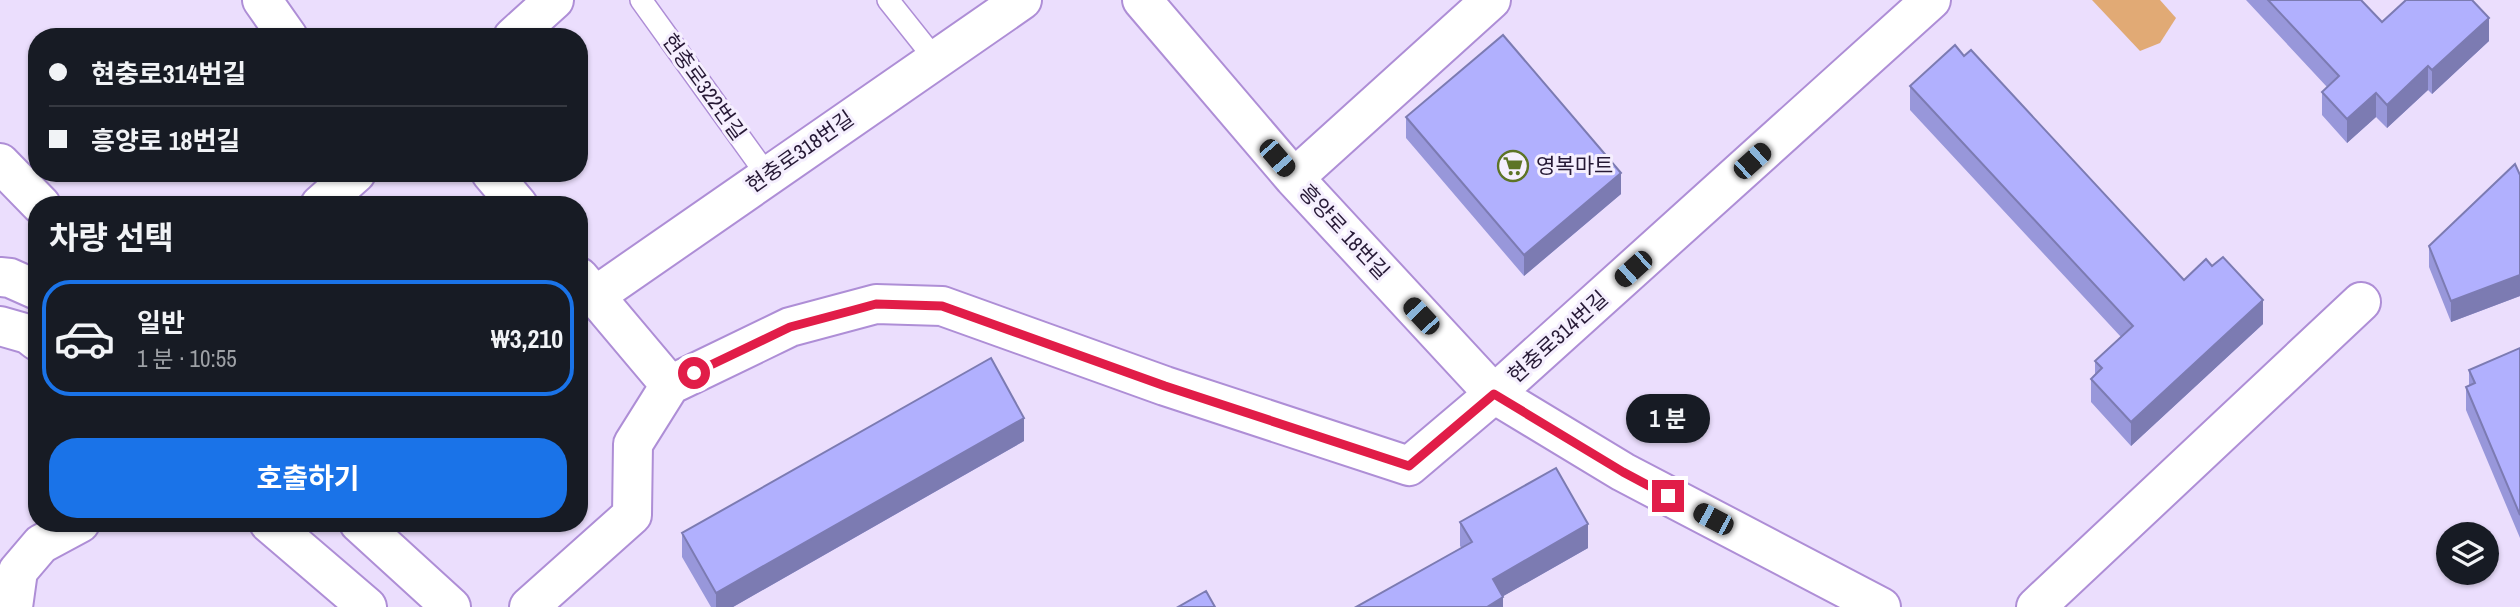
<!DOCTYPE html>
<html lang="ko">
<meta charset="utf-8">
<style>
body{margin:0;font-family:"Archivo Narrow","Noto Sans KR",sans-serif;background:#242831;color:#f1f3f6;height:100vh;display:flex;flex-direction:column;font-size:26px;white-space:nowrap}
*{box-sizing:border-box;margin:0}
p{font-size:23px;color:#9ea1a6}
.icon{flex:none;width:38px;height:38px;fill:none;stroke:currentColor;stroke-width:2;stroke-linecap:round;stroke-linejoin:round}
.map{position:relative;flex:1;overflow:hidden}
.details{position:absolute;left:28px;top:196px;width:560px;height:336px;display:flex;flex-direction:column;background:#171b24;border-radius:28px;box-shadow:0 2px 5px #0004}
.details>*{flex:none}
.guide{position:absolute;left:28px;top:28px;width:560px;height:154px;border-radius:28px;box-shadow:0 2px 5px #0004;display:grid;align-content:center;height:154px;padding:0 21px;background:#171b24}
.fabs{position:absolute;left:2436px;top:522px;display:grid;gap:14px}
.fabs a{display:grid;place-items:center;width:63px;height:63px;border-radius:50%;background:#171b24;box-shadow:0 2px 5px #0004;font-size:35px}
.end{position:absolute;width:32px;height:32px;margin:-16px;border:9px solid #e11d48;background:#fff;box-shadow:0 0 0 4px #fff}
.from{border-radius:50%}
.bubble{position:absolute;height:49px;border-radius:24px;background:#171b24;box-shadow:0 2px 5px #0004;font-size:23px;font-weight:700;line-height:49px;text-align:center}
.car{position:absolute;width:21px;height:42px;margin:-21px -10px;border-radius:9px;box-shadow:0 0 5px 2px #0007;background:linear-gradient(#222 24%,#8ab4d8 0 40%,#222 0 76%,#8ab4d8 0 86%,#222 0)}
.guide b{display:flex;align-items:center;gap:24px;height:66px;font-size:26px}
.guide b+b{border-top:2px solid #363941}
.guide i{width:18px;height:18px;background:#f1f3f6}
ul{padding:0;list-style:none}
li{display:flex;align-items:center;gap:21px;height:116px;margin:0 14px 10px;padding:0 7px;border:4px solid #363941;border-radius:28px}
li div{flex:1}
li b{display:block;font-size:26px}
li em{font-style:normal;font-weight:700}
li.active{border-color:#1a73e8}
li>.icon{width:63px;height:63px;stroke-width:1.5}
h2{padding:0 21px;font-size:32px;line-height:84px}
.button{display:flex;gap:14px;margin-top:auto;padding:14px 21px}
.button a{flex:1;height:80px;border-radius:28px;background:#1a73e8;color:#fff;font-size:28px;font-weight:700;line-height:80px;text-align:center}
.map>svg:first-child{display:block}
.green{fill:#e1aa75}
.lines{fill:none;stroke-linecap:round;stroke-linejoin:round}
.lane-casing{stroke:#ae8ed6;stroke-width:24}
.street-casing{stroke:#ae8ed6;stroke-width:42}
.secondary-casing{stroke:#ae8ed6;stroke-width:42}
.lane{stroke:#fff;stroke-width:21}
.street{stroke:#fff;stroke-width:38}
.secondary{stroke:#fff;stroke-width:38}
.wall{fill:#9897da}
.shaded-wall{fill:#7c7bb2}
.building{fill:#b1b0fe;stroke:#7c7bb2;stroke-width:2}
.route{stroke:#e11d48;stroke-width:9}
.labels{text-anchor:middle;stroke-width:6;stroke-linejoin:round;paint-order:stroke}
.street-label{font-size:21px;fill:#261935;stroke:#f5effe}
.poi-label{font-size:21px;fill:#261935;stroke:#f5effe;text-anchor:start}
</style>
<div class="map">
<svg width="2520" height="607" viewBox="0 0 2520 607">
<rect width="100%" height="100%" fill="#ebdefd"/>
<path class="green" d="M2092,0H2160L2176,18L2160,43L2140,51Z"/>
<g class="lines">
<g class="lane-casing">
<path id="lane" d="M641,0L767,175
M888,0L935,59"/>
</g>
<g class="street-casing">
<path id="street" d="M262,0L288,37
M1142,0L1294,178L1494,394L1623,472L1881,607
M513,37L554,0
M491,173L518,205
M1294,178L1491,0
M320,205L356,173
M579,277L670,385
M595,296L1022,0
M529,607L632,515L633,444L670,385L790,327L876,304L942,306L1165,386L1409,466L1494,394L1931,0
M2036,607L2361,302"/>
</g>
<g class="secondary-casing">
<path id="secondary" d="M0,163L41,205
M0,277L10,278L37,290
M0,326L28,334L37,341
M269,523L367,607
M359,523L451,607
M13,607L18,571L41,544L80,523"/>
</g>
<use href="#lane" class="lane"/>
<use href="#street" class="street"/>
<use href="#secondary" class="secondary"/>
</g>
<path class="wall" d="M2246,0H2361L2382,22L2489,41L2432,94L2428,90L2387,128L2376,117L2347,143L2322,115V92L2327,87Z
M1910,86L2184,280L2263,324L2131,446L2091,402V379L2095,374V361L2121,337L1910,110Z
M1406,117L1621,194L1524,276L1406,138Z
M2520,175V296L2451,322L2429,267V246Z
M2520,348V538L2466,410V387L2469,385V370Z
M1024,441L733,607H711L682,557V533Z
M1460,522L1588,548L1503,596V607L1460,546Z"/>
<path class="shaded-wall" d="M2489,18V41L2432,94V70Z
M2428,66V90L2387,128V105Z
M2376,93V117L2347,143V119Z
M1621,173V194L1524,276V255Z
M2520,275V296L2451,322V301Z
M2263,300V324L2131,446V422Z
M1024,418V441L733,607H716V593Z
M1588,524V548L1493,602V579Z
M1503,597V607H1487Z"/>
<path class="building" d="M2268,0H2361L2382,22L2406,0H2472L2489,18L2432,70L2428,66L2387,105L2376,93L2347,119L2322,92L2339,76Z
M1503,35L1621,173L1524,255L1406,117Z
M1955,45L1964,56L1971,50L2184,280L2206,259L2212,266L2223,257L2263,300L2131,422L2091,379L2102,368L2095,361L2133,326L1910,86Z
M2515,164L2520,175V275L2451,301L2429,246Z
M2520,348V515L2466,387L2475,383L2469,370Z
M991,358L1024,418L716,593L682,533Z
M1556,468L1588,524L1493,579L1503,597L1487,607H1356L1472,542L1460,522Z
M1206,591L1215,607H1178Z"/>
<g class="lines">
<path class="route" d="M694,373L790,327L854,310L876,304L942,306L1165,386L1409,466L1494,394L1623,472L1668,496"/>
</g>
<defs>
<g id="supermarket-ring" transform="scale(1.575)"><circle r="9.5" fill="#f5effe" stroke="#5d7426" stroke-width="1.5"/><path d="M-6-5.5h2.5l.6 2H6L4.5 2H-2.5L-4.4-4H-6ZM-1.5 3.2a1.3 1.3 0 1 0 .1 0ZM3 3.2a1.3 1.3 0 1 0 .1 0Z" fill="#5d7426"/></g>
</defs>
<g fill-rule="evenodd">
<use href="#supermarket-ring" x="1513" y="166"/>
</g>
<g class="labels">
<g class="street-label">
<text transform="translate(704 87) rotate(54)" y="7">현충로322번길</text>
<text transform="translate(800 152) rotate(-35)" y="7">현충로318번길</text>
<text transform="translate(1344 232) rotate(47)" y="7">흥양로 18번길</text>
<text transform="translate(1558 337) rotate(-42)" y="7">현충로314번길</text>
</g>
<g class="poi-label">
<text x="1536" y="173">영복마트</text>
</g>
</g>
</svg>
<div class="fabs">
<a><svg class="icon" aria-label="layers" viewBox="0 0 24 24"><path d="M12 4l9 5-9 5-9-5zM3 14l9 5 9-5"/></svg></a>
</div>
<i class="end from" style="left:694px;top:373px"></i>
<i class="end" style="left:1668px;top:496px"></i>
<div class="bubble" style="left:1626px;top:394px;width:84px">1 분</div>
<i class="car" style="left:1277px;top:158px;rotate:139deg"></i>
<i class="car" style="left:1752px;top:161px;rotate:48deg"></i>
<i class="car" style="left:1633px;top:269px;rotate:228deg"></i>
<i class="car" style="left:1421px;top:316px;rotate:317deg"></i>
<i class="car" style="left:1713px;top:519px;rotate:298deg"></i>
<div class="guide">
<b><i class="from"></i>현충로314번길</b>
<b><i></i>흥양로 18번길</b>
</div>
<section class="details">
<h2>차량 선택</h2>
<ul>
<li class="active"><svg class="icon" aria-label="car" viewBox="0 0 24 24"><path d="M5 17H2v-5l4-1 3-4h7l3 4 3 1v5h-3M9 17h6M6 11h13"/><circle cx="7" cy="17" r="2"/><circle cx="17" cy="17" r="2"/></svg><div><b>일반</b><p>1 분 · 10:55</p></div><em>₩3,210</em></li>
</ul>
<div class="button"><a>호출하기</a></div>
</section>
</div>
